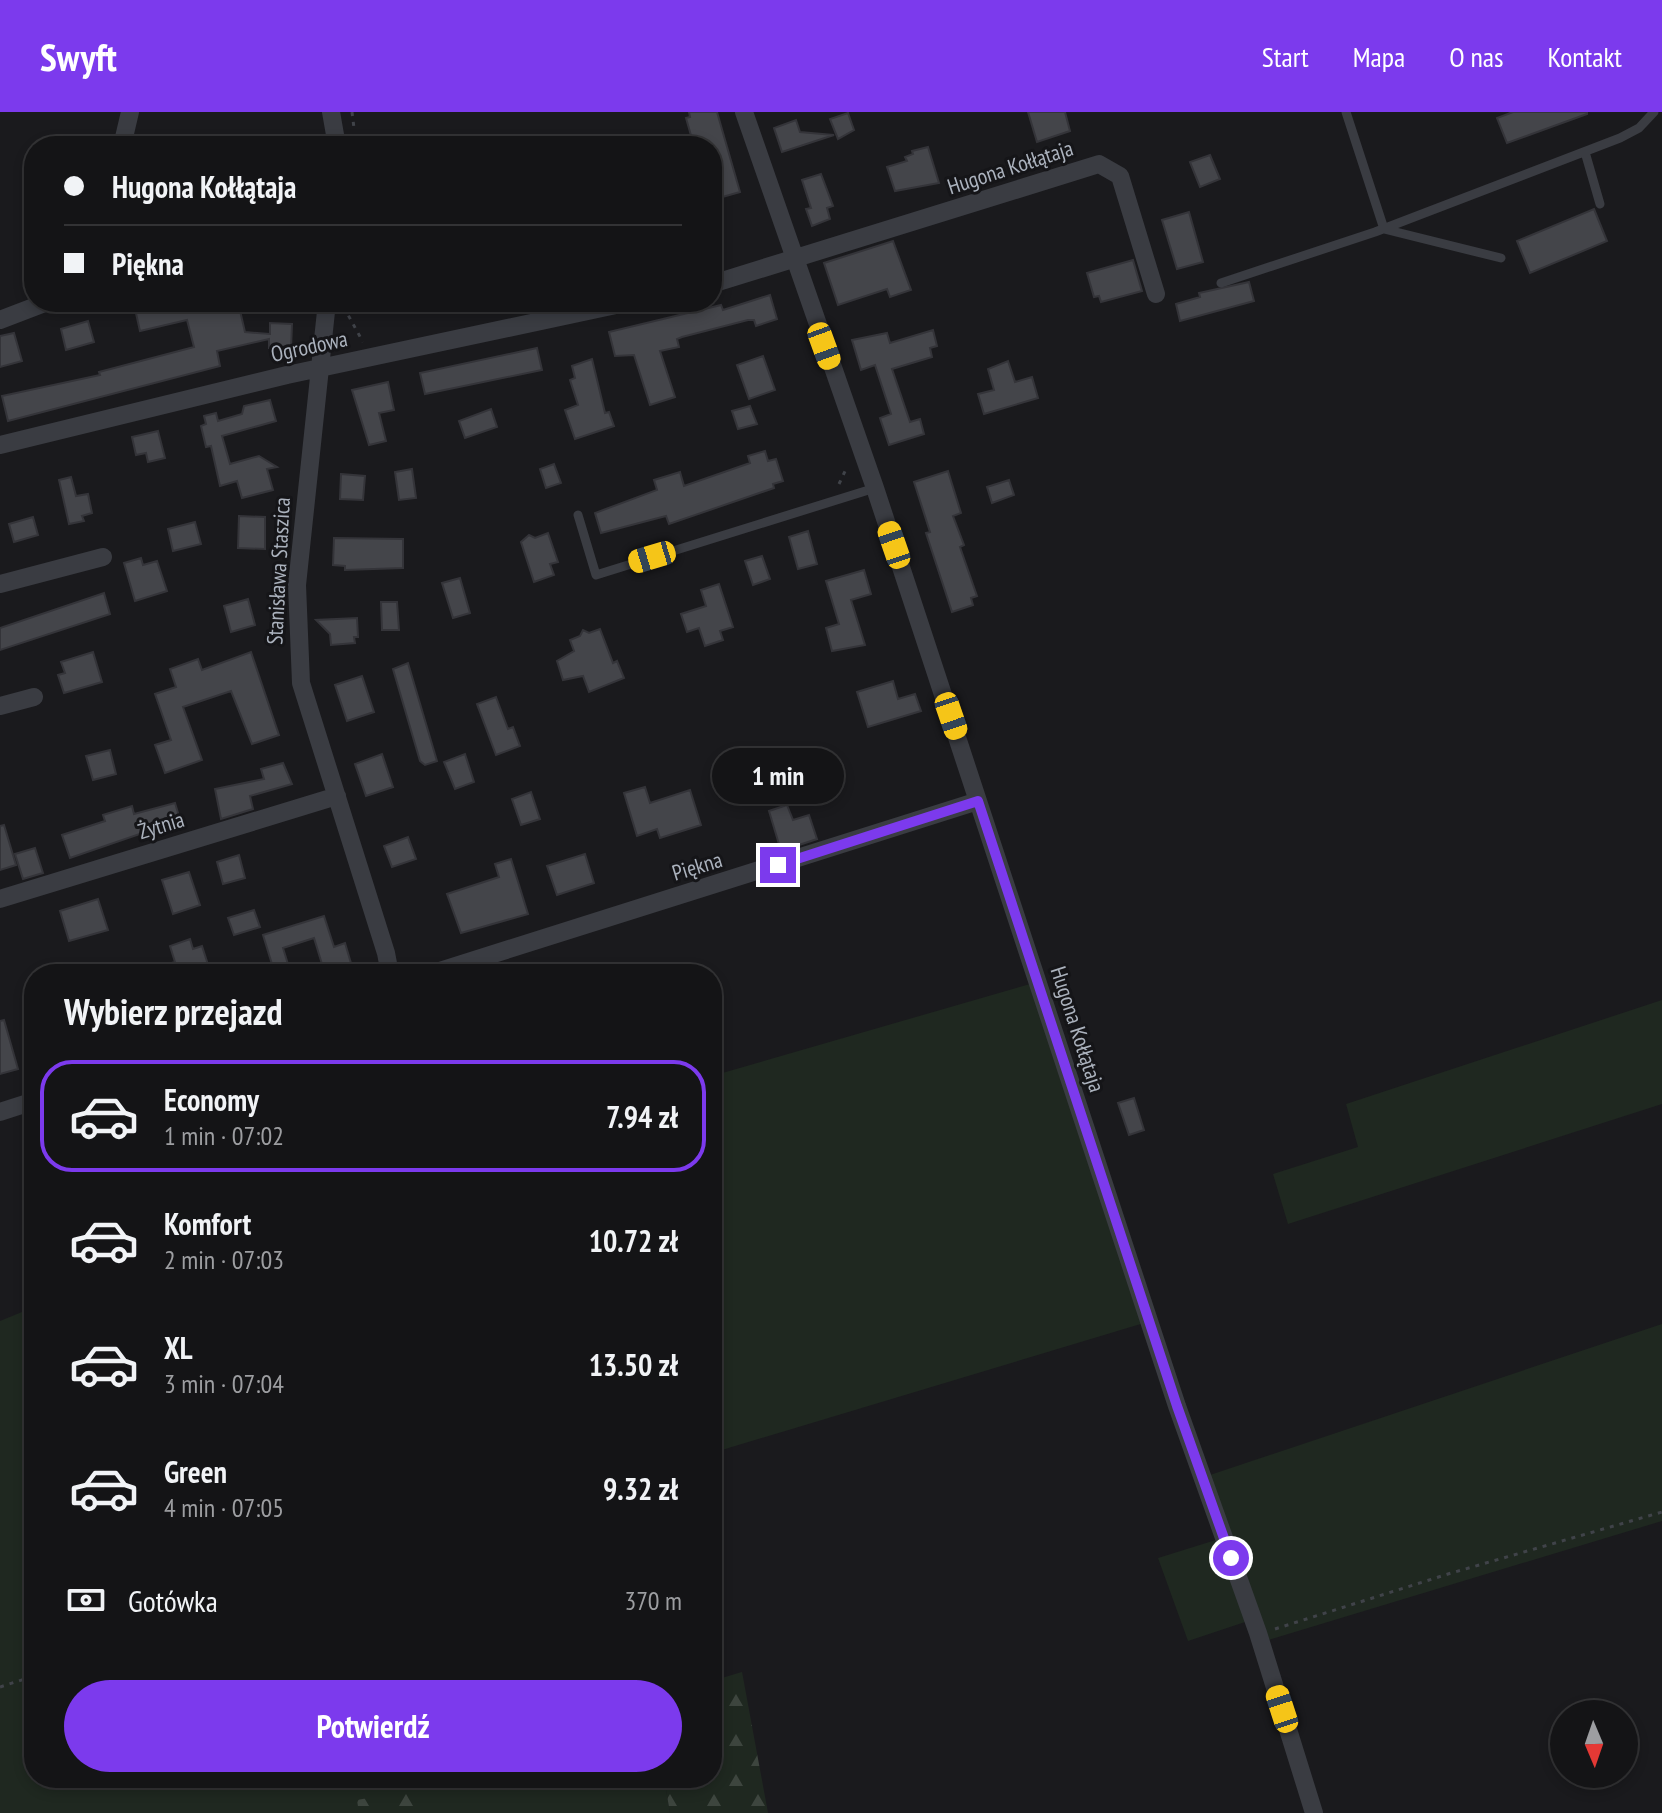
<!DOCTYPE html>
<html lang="pl">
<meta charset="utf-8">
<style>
body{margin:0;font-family:"PT Sans Narrow",sans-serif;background:#1d1d1f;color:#f1f3f6;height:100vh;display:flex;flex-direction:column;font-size:30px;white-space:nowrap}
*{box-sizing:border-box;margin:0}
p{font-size:26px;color:#9d9ea1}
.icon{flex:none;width:44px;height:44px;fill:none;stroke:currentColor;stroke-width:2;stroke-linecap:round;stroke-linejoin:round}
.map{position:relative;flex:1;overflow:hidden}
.panel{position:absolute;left:24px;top:852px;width:698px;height:824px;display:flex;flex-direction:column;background:#141416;border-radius:32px;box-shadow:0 4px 12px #0003,0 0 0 2px #333335}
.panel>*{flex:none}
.banner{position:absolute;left:24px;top:24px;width:698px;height:176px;border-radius:32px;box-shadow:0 4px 12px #0003,0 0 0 2px #333335;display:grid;align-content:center;height:176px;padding:0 40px;background:#141416}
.needle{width:52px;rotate:178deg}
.tools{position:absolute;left:1550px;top:1588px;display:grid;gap:16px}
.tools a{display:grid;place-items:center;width:88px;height:88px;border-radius:50%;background:#141416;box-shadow:0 4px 12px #0003,0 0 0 2px #333335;font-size:40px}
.end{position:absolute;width:36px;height:36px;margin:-18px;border:10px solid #7c3aed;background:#fff;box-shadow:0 0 0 4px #fff}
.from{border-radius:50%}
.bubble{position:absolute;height:56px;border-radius:28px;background:#141416;box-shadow:0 4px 12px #0003,0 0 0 2px #333335;font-size:26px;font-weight:600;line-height:56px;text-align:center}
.car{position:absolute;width:24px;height:48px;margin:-24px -12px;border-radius:10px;box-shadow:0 0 6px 2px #0007;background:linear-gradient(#f5c518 24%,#345 0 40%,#f5c518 0 76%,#345 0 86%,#f5c518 0)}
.banner b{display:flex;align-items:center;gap:28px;height:76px;font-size:30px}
.banner b+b{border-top:2px solid #333335}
.banner i{width:20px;height:20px;background:#f1f3f6}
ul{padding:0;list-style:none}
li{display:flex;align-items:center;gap:24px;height:112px;margin:0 16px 12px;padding:0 24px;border:4px solid transparent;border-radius:32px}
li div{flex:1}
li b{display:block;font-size:30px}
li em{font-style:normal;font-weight:600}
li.selected{border-color:#7c3aed}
li>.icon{width:72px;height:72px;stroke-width:1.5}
h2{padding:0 40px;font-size:36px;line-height:96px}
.pay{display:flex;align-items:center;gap:20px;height:88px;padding:0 40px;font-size:30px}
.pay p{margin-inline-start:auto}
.cta{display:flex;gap:16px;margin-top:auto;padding:16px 40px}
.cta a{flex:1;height:92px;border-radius:48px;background:#7c3aed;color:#fff;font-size:32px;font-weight:600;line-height:92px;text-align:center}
header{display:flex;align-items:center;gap:48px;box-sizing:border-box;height:112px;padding:0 40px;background:#7c3aed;color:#fff}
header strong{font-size:38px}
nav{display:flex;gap:44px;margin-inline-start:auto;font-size:28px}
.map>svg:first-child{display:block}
.green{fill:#1f2820}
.forest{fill:url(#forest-firs)}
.building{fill:#44454a;stroke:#343439;stroke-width:2}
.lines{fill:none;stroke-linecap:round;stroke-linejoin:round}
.path{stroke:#404349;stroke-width:3;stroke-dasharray:4 6;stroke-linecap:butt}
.lane{stroke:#3a3c42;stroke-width:9}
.street{stroke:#3a3c42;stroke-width:18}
.route{stroke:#7c3aed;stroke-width:10}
.labels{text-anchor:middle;stroke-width:6;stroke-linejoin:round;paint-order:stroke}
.street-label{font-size:22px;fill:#abb2bd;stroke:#151518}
</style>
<header>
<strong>Swyft</strong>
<nav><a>Start</a><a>Mapa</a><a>O nas</a><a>Kontakt</a></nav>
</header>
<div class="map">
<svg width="1662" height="1701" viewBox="0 0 1662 1701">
<defs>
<pattern id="forest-firs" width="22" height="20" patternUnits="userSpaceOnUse" patternTransform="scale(2)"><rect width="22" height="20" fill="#1f2820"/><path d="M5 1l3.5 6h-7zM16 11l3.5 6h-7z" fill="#3d453e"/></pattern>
</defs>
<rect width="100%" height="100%" fill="#1a1a1d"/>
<path class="green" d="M1030,872L1144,1211L712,1341V964Z
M1662,888V992L1288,1112L1273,1062L1358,1035L1346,992Z
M34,1195V1666H664L670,1701H0V1209Z
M1662,1212V1409L1265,1529L1207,1364Z
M1219,1427L1248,1509L1188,1529L1158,1446Z"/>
<path class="forest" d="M742,1560L768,1701H670L664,1666H712V1569Z
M388,1666H441L430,1684L431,1690L420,1701H359L357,1688L385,1683V1676L395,1671Z"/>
<path class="building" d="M689,0H717L740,80L712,88V34H694L686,6L690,5Z
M1028,0H1065L1070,19L1037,30Z
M1513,0H1587V2L1507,31L1497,6Z
M848,1L854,18L838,27L830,7Z
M796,8L800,20L834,23L782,40L774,16Z
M928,35L939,71L895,79L887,55L907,49L905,45L913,42L912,39Z
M1210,43L1220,67L1200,75L1190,50Z
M821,62L833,94L827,96L830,107L812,114L806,97L811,96L802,68Z
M1594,97L1607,129L1530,161L1517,129Z
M1189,100L1203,150L1177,157L1162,108Z
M893,129L911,178L890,185L887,177L838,193L824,151Z
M1133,148L1142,179L1101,190L1099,184L1094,185L1087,161Z
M1249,170L1254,189L1180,209L1176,192L1200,185L1199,181Z
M770,183L777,207L756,214L754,208H748L682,225L677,227L679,235L660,239L675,285L650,293L634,243L615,244L609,220L721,193L723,198Z
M165,190L169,196L193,190H238L245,220L270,222V211L292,212L291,237L269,236V227L217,239L220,254L8,309L2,284L100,263L99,260L194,235L187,208L140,219L135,197Z
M88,209L94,230L66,238L61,217Z
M933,218L937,234L930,236L932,245L892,257L910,310L920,307L924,322L889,333L880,306L891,302L875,253L861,258L852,228L887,221L890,231Z
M14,221L22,249L0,255V224Z
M537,236L542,258L425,282L420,261Z
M763,244L775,278L749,287L737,253Z
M592,247L605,301L609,300L614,314L575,327L565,298L578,293L570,268L575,266L572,254Z
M1008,249L1015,270L1032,265L1038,286L984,302L978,282L994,278L988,257Z
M388,270L394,298L379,301L386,329L369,333L352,278Z
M270,288L276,309L222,324L230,352L259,344L277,355L267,357L273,378L242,386L237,369L220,374L211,334L206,335L201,314L206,312L204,304L216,301L218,309L242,302L244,294Z
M750,294L757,312L738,317L732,299Z
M491,297L497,315L465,326L459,309Z
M158,319L165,346L148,350L146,341L136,343L132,325Z
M765,339L768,349L776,347L783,369L773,372L774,376L669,412L666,404L601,421L595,401L657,378L654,368L680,360L684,374L750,351L748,344Z
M554,352L561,371L546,376L540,357Z
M412,357L416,386L399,388L395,360Z
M948,359L961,401L953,404L964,433L960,435L977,484L971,486L973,493L952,500L926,421L930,420L914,370Z
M341,362L365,364L363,388L340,387Z
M71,365L76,384L88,382L92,401L82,404L84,409L69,412L59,368Z
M1009,368L1014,383L992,391L987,375Z
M239,404L265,405V437L238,436Z
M33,405L38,423L14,430L9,412Z
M195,410L201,432L173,439L168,417Z
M808,419L817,452L798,457L789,425Z
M548,421L558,450L550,452L554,463L534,470L521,430L529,423L535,426Z
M334,426L403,427V456L345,458V454L333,453Z
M762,444L770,467L753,473L745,449Z
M141,446L143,453L157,449L167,479L135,489L124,451Z
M864,458L871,482L851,488L865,533L832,539L826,516L839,512L826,469Z
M460,466L470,501L453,506L442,471Z
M719,472L733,515L720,519L723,528L705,534L699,516L687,520L681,502L706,494L701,478Z
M104,481L110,502L0,538V516Z
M248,487L255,513L231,520L224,494Z
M381,490H397L399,518H382Z
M357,506L358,525H354L355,531L331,533L330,522L316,508Z
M600,517L613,551L617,549L624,566L589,580L583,564L563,568L557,549L574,539L570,528L580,524L583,518L589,521Z
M93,540L102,570L64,581L58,563L65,561L61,550Z
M251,540L279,623L252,632L231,579L183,595L202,648L165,661L155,633L171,628L155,582L176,575L170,557L198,547L202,558Z
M408,551L437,649L425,653L420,649L393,557Z
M362,564L374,600L347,609L335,573Z
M893,569L898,587L915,582L921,599L868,615L857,580Z
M496,585L508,617L513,615L520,634L496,643L477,592Z
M110,638L116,662L93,668L86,644Z
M382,642L393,675L366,684L355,652Z
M465,642L474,670L455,677L444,650Z
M283,651L292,672L250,684L253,697L221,707L215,677L264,667L261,657Z
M645,675L650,691L690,678L701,713L660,726L657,717L637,724L624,681Z
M531,680L540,707L521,713L512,687Z
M175,691L182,714L162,721L160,715L70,746L62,723L105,709L103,703L132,694L134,702Z
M787,693L793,708L809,703L817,727L781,739L769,699Z
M4,713L16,753L0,758V714Z
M408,725L416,747L392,755L384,734Z
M35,736L43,761L23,767L15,742Z
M585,742L594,771L557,783L547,754Z
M239,743L245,766L223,772L217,750Z
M511,747L528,802L461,821L447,782L499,765L495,752Z
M189,760L200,793L173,802L162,768Z
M98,787L108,818L69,829L60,799Z
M254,798L260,815L234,823L228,806Z
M324,804L334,835L345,831L353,858L325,862L314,826L283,836L291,862H275L263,823Z
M190,827L193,837L202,834L211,862H148L147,858L175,850L170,834Z
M4,908L18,957L0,962V909Z
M1134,986L1144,1018L1129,1023L1118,991Z"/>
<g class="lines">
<path class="path" d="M352,0L354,16
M347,194V201L363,230
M839,372L847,355
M1275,1517L1448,1462L1662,1400
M0,1575L34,1564"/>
<path class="lane" d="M1346,0L1384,117L1501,146
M1585,40L1600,92
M1221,171L1375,120L1620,26L1639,16L1654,0
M578,403L596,463L875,376"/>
<path class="street" d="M331,0L337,34
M744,0L875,376L1177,1294L1258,1521L1314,1701
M122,34L130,0
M712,172L1099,52L1120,64L1156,182
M327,190L297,473L301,571L386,841L390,862
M0,208L47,190
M0,333L287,263L630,190
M0,472L103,445
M0,594L34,585
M0,787L337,684
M430,862L978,689
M0,1000L34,989"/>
</g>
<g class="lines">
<path class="route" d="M778,753L978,689L1177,1294L1231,1446"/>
</g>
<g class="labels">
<g class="street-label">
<text transform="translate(1010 55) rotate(-18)" y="8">Hugona Kołłątaja</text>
<text transform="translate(309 234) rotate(-12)" y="8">Ogrodowa</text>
<text transform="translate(278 459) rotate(-87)" y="8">Stanisława Staszica</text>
<text transform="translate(161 713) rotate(-17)" y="8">Żytnia</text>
<text transform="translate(697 754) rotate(-17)" y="8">Piękna</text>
<text transform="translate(1078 917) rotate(72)" y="8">Hugona Kołłątaja</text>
</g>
</g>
</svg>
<div class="tools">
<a><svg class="needle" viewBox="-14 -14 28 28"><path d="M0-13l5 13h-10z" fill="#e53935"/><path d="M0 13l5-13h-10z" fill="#9d9ea1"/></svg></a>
</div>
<i class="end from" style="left:1231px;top:1446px"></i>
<i class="end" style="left:778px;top:753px"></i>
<div class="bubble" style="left:712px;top:636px;width:132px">1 min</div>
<i class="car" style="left:824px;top:234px;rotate:160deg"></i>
<i class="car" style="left:894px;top:433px;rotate:341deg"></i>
<i class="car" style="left:652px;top:445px;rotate:253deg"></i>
<i class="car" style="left:951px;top:604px;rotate:161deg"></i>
<i class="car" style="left:1282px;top:1597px;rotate:342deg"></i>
<div class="banner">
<b><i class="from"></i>Hugona Kołłątaja</b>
<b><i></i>Piękna</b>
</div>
<section class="panel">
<h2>Wybierz przejazd</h2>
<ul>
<li class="selected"><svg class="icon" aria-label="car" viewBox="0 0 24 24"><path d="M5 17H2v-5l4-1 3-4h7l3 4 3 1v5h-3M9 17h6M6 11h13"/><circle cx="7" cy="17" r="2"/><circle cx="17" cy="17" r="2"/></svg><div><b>Economy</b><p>1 min · 07:02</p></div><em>7.94 zł</em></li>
<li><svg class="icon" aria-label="car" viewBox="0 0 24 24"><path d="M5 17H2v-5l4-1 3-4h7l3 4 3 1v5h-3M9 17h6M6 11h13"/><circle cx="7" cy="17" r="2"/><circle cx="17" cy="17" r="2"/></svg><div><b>Komfort</b><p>2 min · 07:03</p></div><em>10.72 zł</em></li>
<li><svg class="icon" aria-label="car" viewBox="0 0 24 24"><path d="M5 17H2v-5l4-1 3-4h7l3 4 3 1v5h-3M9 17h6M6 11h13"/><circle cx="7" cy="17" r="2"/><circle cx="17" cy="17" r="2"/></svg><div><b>XL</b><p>3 min · 07:04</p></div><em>13.50 zł</em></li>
<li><svg class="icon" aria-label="car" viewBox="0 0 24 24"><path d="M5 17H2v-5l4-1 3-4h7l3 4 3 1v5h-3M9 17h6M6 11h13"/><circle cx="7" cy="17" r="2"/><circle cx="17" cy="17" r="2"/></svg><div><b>Green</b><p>4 min · 07:05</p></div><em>9.32 zł</em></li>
</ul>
<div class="pay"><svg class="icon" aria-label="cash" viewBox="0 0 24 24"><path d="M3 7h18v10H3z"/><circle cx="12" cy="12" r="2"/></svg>Gotówka<p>370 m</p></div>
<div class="cta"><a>Potwierdź</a></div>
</section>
</div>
